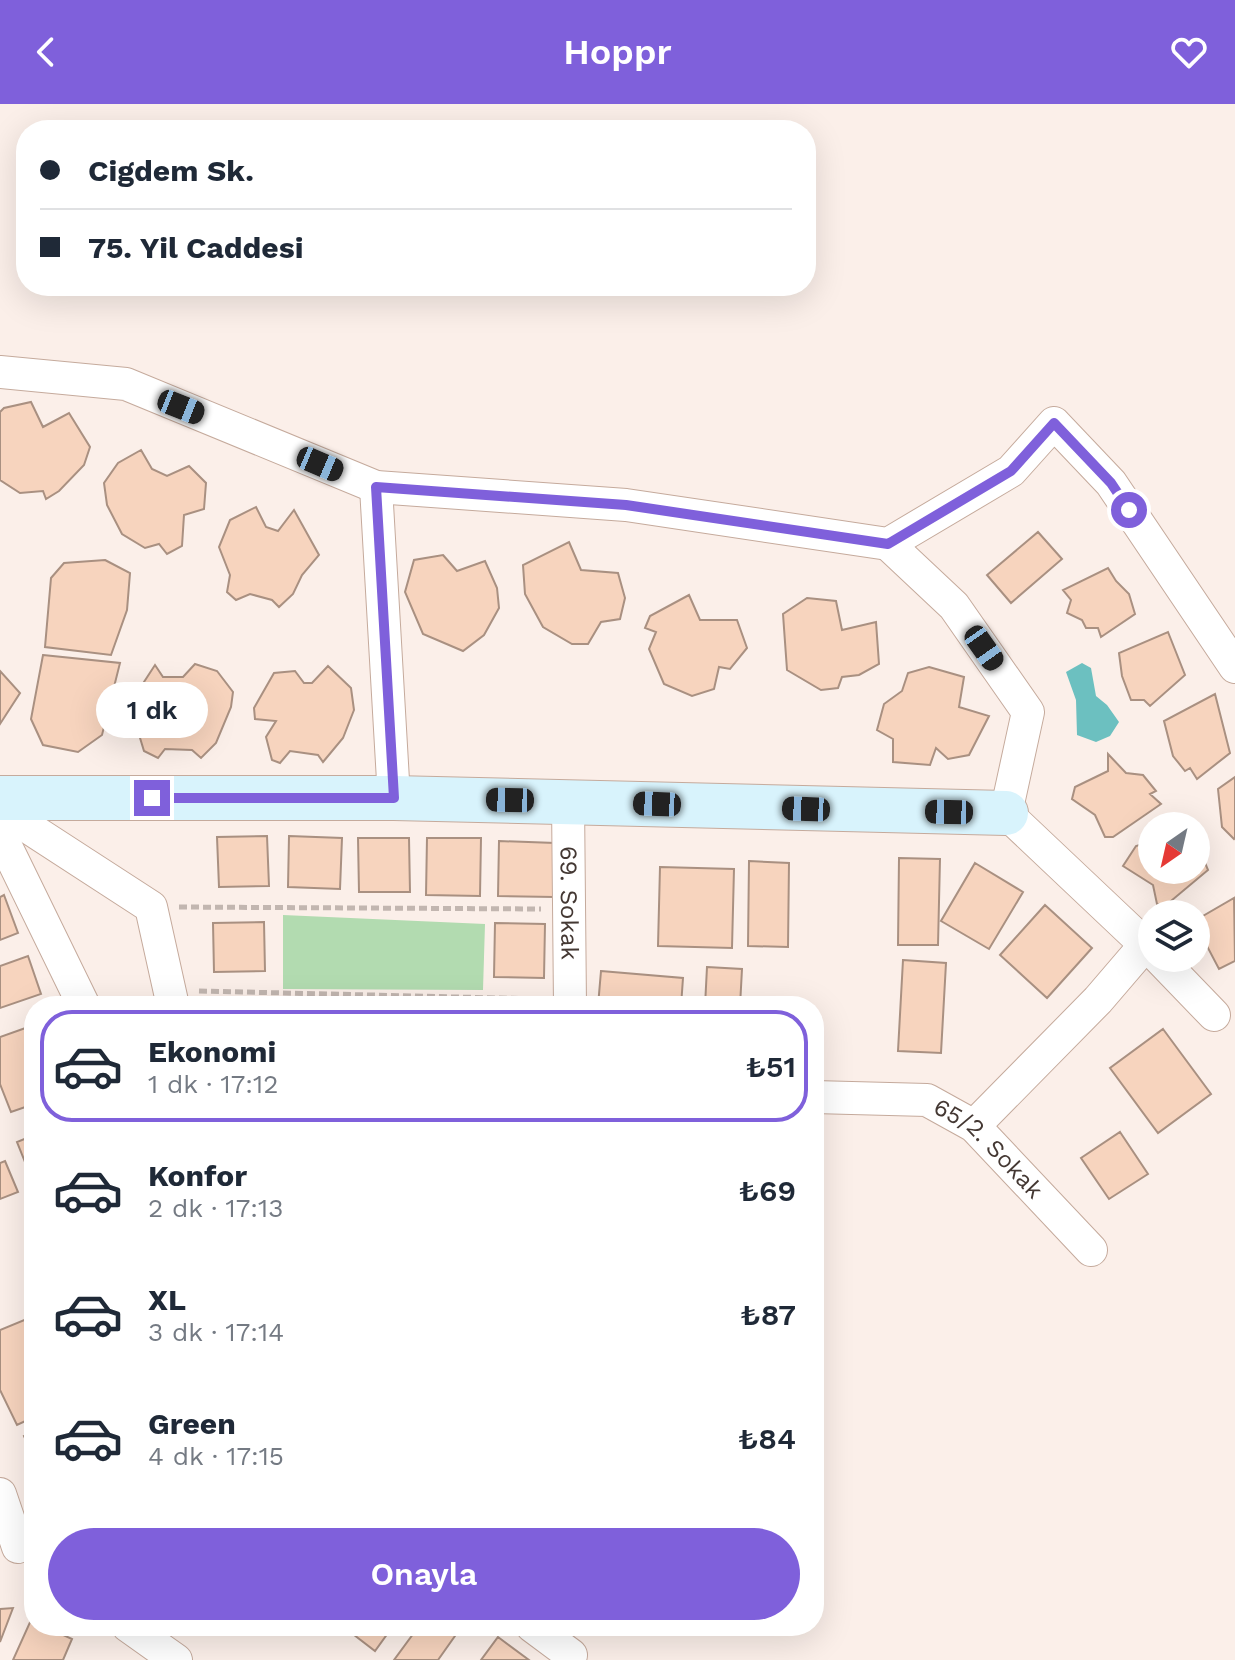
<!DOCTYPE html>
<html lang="tr">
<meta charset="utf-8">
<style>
body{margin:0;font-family:"Work Sans",sans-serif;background:#f2f2f3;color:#1f2937;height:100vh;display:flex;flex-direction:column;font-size:30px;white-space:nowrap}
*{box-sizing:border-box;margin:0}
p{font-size:26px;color:#747a83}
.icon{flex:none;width:44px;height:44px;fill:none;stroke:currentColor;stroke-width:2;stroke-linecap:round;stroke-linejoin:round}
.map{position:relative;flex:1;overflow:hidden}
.drawer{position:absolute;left:24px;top:892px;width:800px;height:640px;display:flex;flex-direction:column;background:#fff;border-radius:32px;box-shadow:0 8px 32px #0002}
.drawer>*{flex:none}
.guide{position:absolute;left:16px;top:16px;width:800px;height:176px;border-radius:32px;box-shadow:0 8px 32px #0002;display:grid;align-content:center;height:176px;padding:0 24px;background:#fff}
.needle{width:52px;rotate:214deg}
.fabs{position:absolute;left:1138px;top:708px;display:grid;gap:16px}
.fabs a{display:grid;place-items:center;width:72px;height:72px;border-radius:50%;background:#fff;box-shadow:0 8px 32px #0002;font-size:40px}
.end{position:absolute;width:36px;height:36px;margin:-18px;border:10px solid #7f60db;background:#fff;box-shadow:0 0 0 4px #fff}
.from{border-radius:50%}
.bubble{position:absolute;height:56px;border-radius:28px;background:#fff;box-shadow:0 8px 32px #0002;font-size:26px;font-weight:600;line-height:56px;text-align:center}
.car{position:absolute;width:24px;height:48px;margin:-24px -12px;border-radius:10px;box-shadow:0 0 6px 2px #0007;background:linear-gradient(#222 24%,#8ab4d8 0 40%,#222 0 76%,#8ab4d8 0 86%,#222 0)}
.guide b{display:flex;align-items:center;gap:28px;height:76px;font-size:30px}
.guide b+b{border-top:2px solid #e0e1e3}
.guide i{width:20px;height:20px;background:#1f2937}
ul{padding:14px 0 0;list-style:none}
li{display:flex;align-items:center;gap:24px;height:112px;margin:0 16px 12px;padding:0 8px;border:4px solid transparent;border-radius:32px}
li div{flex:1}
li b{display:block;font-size:30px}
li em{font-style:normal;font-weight:600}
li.active{border-color:#7f60db}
li>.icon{width:72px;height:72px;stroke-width:1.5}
.action{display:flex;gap:16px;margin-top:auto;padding:16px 24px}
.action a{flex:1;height:92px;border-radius:48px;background:#7f60db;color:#fff;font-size:32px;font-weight:600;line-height:92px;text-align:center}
header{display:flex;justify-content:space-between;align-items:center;height:104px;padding:0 24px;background:#7f60db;color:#fff;font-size:36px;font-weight:600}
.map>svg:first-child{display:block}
.green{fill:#b2dbb0}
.water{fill:#6cc0c0}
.building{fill:#f7d4be;stroke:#a99081;stroke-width:2}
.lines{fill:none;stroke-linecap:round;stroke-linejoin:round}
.street-casing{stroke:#c5aa9c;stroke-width:34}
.secondary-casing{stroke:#c5aa9c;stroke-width:46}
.path{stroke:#c2b6b0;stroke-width:5;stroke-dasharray:8 4;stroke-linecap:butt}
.street{stroke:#fff;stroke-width:32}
.secondary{stroke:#d8f3fc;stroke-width:44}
.route{stroke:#7f60db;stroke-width:10}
.labels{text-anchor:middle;stroke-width:8;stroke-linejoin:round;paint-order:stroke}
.street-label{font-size:24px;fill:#443833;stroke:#fff}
</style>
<header><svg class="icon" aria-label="back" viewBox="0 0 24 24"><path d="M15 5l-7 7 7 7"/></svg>Hoppr<svg class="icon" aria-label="heart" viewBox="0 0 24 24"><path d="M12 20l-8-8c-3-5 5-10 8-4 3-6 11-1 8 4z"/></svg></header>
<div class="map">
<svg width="1235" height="1556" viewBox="0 0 1235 1556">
<rect width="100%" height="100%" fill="#fbefe9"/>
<path class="green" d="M283,811L485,820L483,886L283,885Z"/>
<path class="water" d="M1082,559L1091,564L1096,592L1107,601L1119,618L1110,632L1096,638L1077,631L1076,596L1066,568Z"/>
<path class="building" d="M31,298L43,323L69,309L90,343L84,361L59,387L46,395L43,387L20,389L0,376V308L4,304Z
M141,346L152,365L167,372L189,362L206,379L204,405L184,411L182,442L167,450L159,440L145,444L122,430L107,401L104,379L118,359Z
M256,403L266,423L278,427L294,406L319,451L302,471L293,490L279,503L272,496L250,490L236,496L227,488L230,471L219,443L230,416Z
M1038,428L1062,455L1011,499L987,471Z
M569,438L581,466L618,469L625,494L620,515L601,518L588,540H572L543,523L525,490L523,461Z
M443,451L457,467L485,457L497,484L499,504L484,531L463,547L423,530L405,488L414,456Z
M105,456L130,469L127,506L111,551L45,543L51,474L64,459Z
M1108,464L1116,477L1129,490L1135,510L1101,533L1098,524H1086L1082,516L1067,509L1071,496L1063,486Z
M689,491L700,516H737L747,544L730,565L719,563L714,585L692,592L664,580L649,545L656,528L645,524L650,512Z
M807,494L836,497L842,526L876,518L879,560L859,571L842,573L838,584L821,586L787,566L783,510Z
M1168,528L1185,571L1150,602L1144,596H1131L1122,572L1119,549Z
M43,551L120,559L102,631L78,648L43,641L31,615Z
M195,560L217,567L233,588L231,603L216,639L201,654L192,646L165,645L158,654L144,647L137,624L145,613L129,601L155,561L163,573H183Z
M328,562L351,584L354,606L343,634L323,658L318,651L290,647L280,659L272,656L266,633L276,617L255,615L254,604L274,569L295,567L304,579H312Z
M929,563L964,573L959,603L989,612L969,651L948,655L936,644L930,661L893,658V635L877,626L884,600L902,587L908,569Z
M0,567L20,589L0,620Z
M1215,590L1230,649L1197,675L1190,664L1185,667L1173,652L1164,617Z
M1108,650L1126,669L1143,671L1156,687L1150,690L1161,700L1113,733H1105L1095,711L1072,695L1075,683L1108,667Z
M1235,673V734L1234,735L1222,723L1218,685Z
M267,732L269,782L219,783L217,733Z
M289,732L342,734L340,785L288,783Z
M358,734H409L410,788H359Z
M427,734H481L480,792L426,791Z
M499,737L555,739L554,793L498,792Z
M1152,737V766H1196V741L1207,748L1203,754L1208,766L1165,802L1157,800L1153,781L1123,762L1136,742Z
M899,754L940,755L938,841H898Z
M749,757L789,759L788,843L748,842Z
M975,759L1023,788L989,845L941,817Z
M660,763L734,765L732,844L658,842Z
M4,791L18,829L0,836V793Z
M1234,794L1235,857L1219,865L1207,842L1196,832V816Z
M1045,801L1092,844L1047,894L1000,851Z
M264,818L265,867L214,868L213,819Z
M495,819L545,820L544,874L494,873Z
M28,852L41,890L0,904V862Z
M903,856L946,859L941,949L898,947Z
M707,863L742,865L740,902H705Z
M601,867L683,874L681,902H598Z
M281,898L338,900V902H281Z
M477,899V902H419Z
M34,921V1000L11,1008L0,980V933Z
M1163,925L1211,990L1158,1029L1110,964Z
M1120,1028L1148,1070L1109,1095L1081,1054Z
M34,1031V1066L29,1068L17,1038Z
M5,1057L18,1088L0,1095V1059Z
M34,1212V1313L17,1321L0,1286V1226Z
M34,1328V1354L24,1332Z
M13,1504L0,1538V1505Z
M31,1516L34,1522H44L72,1535L63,1556H13Z
M346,1522H393L375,1547L345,1524Z
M419,1522H462L438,1556H394Z
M498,1533L529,1556H481Z"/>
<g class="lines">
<g class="street-casing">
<g id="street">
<path d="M0,268L126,280L376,383L626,401L888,440L1011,367L1054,319L1111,379L1235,563"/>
<path d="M376,383L394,694"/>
<path d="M888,440L954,502L1028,608L1006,709L1152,847"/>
<path id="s1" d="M568,697L570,902"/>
<path d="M0,705L151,803L173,902"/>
<path d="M0,730L84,902"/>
<path d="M1159,854L1214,911"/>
<path id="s2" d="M814,993L927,996L974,1022L1091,1146"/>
<path d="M974,1022L1098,896L1146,840"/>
<path d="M0,1390L18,1443"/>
<path d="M128,1522L176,1556"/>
<path d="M532,1522L571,1551"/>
</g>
</g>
<g class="secondary-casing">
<path id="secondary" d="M0,694H394L1006,709"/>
</g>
<path class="path" d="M179,803L541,805
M199,887L541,895"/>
<use href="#street" class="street"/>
<use href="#secondary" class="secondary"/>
</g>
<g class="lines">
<path class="route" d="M152,694H394L376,383L626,401L888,440L1011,367L1054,319L1111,379L1129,406"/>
</g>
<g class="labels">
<g class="street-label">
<text dy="8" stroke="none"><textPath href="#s1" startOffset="102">69. Sokak</textPath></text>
<text dy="8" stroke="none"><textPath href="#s2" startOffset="192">65/2. Sokak</textPath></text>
</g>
</g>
</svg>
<div class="fabs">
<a><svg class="needle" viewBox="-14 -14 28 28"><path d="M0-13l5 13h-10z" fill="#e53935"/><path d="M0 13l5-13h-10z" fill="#747a83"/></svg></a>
<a><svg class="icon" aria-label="layers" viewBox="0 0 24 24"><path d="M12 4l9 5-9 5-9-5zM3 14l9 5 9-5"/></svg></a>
</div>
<i class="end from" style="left:1129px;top:406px"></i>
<i class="end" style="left:152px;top:694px"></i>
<div class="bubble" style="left:96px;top:578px;width:112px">1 dk</div>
<i class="car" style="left:181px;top:303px;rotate:112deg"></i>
<i class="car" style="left:320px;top:360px;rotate:113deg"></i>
<i class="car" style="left:984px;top:544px;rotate:145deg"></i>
<i class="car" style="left:510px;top:696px;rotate:271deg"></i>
<i class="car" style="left:657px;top:700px;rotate:272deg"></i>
<i class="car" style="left:806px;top:705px;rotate:272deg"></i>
<i class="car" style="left:949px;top:708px;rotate:271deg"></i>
<div class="guide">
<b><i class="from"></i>Cigdem Sk.</b>
<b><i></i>75. Yil Caddesi</b>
</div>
<section class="drawer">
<ul>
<li class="active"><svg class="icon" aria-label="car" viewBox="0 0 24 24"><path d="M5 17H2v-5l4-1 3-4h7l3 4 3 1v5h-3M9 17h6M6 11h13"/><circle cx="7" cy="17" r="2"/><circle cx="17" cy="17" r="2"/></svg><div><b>Ekonomi</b><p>1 dk · 17:12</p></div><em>₺51</em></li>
<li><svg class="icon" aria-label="car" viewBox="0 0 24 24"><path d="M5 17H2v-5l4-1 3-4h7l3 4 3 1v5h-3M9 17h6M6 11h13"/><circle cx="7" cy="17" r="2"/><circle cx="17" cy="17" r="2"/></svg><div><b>Konfor</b><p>2 dk · 17:13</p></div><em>₺69</em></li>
<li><svg class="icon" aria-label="car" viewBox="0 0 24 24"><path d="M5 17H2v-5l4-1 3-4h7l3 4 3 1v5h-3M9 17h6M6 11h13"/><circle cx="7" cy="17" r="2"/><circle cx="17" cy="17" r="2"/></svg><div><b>XL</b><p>3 dk · 17:14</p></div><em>₺87</em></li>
<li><svg class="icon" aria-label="car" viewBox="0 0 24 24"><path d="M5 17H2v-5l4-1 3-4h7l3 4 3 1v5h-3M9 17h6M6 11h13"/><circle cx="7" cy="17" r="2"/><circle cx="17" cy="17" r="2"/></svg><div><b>Green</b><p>4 dk · 17:15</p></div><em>₺84</em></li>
</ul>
<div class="action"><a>Onayla</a></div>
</section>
</div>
